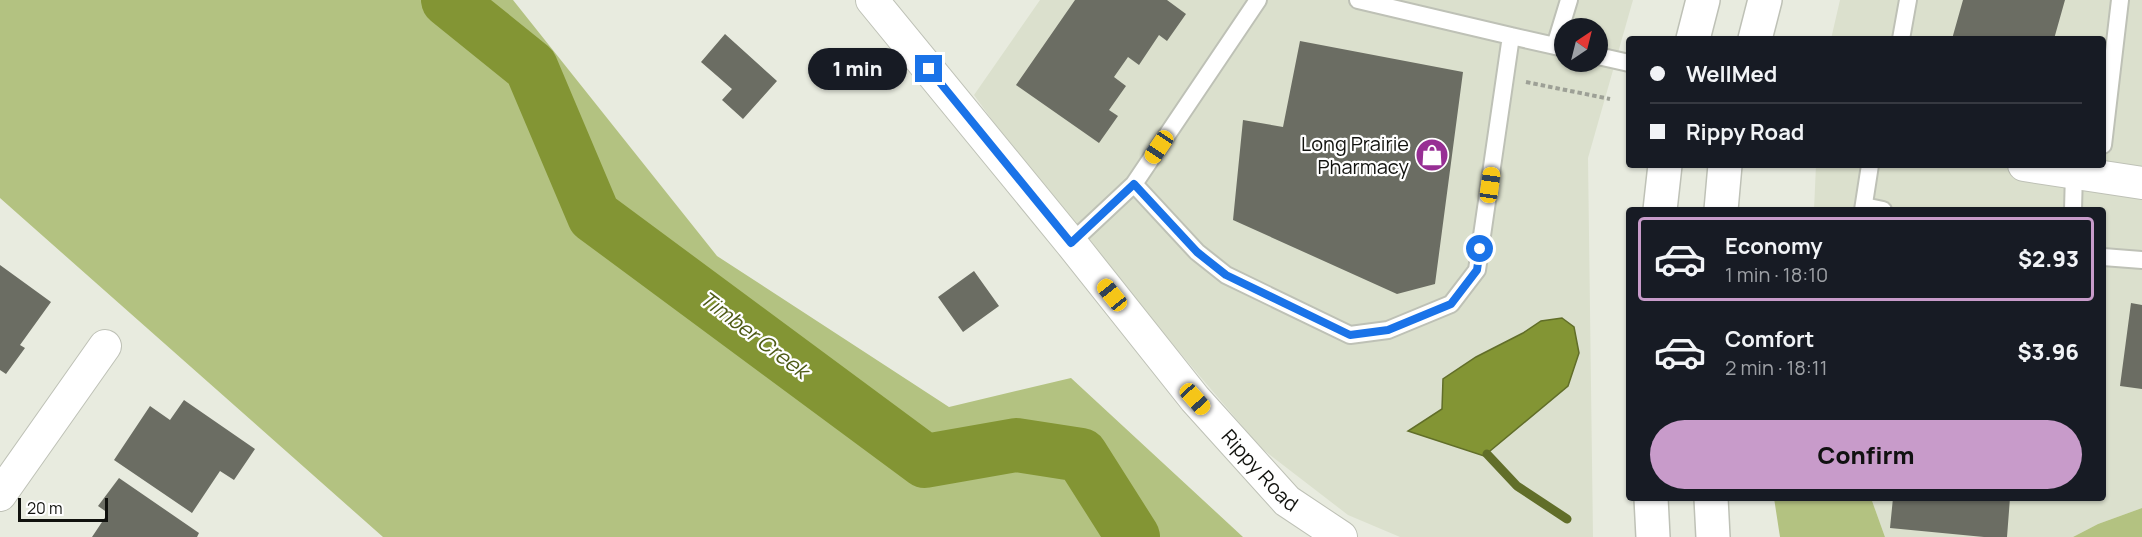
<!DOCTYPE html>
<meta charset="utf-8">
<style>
body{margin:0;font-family:Manrope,sans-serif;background:#20242c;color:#f1f3f6;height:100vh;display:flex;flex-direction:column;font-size:22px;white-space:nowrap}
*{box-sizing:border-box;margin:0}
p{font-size:20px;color:#9ea1a6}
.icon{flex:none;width:33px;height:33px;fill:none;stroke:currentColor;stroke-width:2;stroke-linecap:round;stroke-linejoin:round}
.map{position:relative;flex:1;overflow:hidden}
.drawer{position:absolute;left:1626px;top:207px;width:480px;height:294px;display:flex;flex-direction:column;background:#171b24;border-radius:6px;box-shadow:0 2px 4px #0004}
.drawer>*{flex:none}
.top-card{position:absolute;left:1626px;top:36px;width:480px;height:132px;border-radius:6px;box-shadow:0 2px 4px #0004;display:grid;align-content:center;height:132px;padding:0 24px;background:#171b24}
.needle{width:39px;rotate:35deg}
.buttons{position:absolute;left:1554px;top:18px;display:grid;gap:12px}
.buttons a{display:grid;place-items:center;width:54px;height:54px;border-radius:50%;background:#171b24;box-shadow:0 2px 4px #0004;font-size:30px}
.scale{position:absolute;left:18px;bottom:15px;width:90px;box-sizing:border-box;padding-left:6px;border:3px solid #11120e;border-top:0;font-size:16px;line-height:21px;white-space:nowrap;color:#11120e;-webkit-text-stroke:4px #fff;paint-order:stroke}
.end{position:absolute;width:27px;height:27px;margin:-14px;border:8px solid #1a73e8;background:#fff;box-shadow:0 0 0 3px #fff}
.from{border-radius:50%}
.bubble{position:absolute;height:42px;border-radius:21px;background:#171b24;box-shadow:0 2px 4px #0004;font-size:20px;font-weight:800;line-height:42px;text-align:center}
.car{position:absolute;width:18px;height:36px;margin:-18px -9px;border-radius:8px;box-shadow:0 0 4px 2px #0007;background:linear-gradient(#f5c518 24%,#345 0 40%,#f5c518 0 76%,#345 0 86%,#f5c518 0)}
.top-card b{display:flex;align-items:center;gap:21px;height:57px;font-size:22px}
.top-card b+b{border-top:2px solid #363941}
.top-card i{width:15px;height:15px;background:#f1f3f6}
ul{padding:10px 0 0;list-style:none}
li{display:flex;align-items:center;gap:18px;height:84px;margin:0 12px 9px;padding:0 12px;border:3px solid transparent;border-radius:6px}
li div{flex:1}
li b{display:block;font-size:22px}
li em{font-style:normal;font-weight:800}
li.selected{border-color:#c89bca}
li>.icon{width:54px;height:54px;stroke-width:1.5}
.action{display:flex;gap:12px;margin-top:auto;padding:12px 24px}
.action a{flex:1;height:69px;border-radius:36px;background:#c89bca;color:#111;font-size:24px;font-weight:800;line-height:69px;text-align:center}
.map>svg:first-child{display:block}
.built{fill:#dbe0cd;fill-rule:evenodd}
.green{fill:#b3c281}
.water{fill:#839534;stroke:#616e29;stroke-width:1.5}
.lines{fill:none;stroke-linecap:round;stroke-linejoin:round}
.stream{stroke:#616e29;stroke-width:9}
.river{stroke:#839534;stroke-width:54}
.building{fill:#6b6d63}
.service-casing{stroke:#bec1b6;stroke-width:20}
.minor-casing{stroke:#bec1b6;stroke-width:34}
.primary-casing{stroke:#bec1b6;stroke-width:36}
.path{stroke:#9da096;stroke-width:4;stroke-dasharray:4.5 3;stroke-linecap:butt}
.service{stroke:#fff;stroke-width:16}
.minor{stroke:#fff;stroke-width:32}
.primary{stroke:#fff;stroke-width:33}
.route{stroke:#1a73e8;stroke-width:8}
.labels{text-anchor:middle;stroke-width:4.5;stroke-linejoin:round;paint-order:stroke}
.poi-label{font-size:20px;fill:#11120e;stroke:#fff;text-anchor:end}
.street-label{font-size:20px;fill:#11120e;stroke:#fff}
.water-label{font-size:21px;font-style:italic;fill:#4e5b16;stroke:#fff}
</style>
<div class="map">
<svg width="2142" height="537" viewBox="0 0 2142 537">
<rect width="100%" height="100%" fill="#e8ebdf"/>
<path class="built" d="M1040,0H1633L1588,158L1593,537H1400L1348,515L1261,448L1049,199L974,95ZM1564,28H1598V62H1564Z
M1840,0H2142V508L2098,524L2073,537H1885L1871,498H2103V210H1814L1816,165H2103V39H1831Z"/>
<path class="green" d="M0,0H513L717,256L949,407L1071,378L1243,537H383L0,198Z
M1774,498H1871L1885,537H1780Z
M2142,508V537H2073L2098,524Z"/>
<path class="water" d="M1562,318L1574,327L1579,353L1568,386L1484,456L1408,431L1442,409L1443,379L1476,357L1523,333L1541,321Z"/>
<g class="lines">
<path class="stream" d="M1487,454L1517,486L1567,519"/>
<path class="river" d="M448,0L531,67L594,216L925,461L1016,445L1081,455L1133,537"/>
</g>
<path class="building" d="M1075,0H1167L1186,14L1167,41L1159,35L1139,65L1128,57L1114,77L1126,86L1109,110L1118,116L1099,143L1016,85Z
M1963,0H2065L2054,39H1952Z
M725,34L777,81L743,119L722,100L732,89L701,62Z
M1300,41L1463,72L1435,284L1397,294L1233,220L1243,120L1283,127Z
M0,265L51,302L20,345L25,348L6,374L0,370Z
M974,271L999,306L963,332L938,297Z
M2131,303L2142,305V389L2120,386Z
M184,400L255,449L234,480L220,471L192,513L114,460L150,406L170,420Z
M119,478L199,533L197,537H92L108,513L98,506Z
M1893,498H2010L2007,537H1984L1890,528Z"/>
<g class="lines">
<g class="service-casing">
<path id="service" d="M1358,0L1511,36
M1901,39L1908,0
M1555,46L1569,0
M1598,56L1629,63
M2103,145L2120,0
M1134,184L1258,0
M1864,206L1883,210
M1863,210L1870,165
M2073,210L2074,172
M1071,243L1134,184L1197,252L1226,275L1350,335L1388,330L1451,304L1477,270L1511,36L1564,48
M2103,257L2142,260"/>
</g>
<g class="minor-casing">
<g id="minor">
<path id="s1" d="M872,0L1071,243L1195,399L1287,501L1341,537"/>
<path d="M2024,165L2142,183"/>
<path d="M0,495L105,346"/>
</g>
</g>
<g class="primary-casing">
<path id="primary" d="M1693,39L1703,0
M1755,39L1765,0
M1660,210L1665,165
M1721,210L1725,165
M1651,498L1653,537
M1711,498L1713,537"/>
</g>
<path class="path" d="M1526,82L1610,99"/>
<use href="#service" class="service"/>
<use href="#minor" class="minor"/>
<use href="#primary" class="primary"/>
</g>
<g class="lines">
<path class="route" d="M929,69L1071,243L1134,184L1197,252L1226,275L1350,335L1388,330L1451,304L1477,270L1480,249"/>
</g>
<defs>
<g id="shop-disc" transform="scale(1.725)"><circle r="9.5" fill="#972f94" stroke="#fff"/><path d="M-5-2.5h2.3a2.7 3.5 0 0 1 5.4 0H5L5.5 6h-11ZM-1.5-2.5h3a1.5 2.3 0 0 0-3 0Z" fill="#fff"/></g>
</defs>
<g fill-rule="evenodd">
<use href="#shop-disc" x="1432" y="155"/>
</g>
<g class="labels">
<g class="poi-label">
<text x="1409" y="151">Long Prairie<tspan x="1409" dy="23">Pharmacy</tspan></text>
</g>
<g class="street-label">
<text dy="7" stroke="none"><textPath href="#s1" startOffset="610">Rippy Road</textPath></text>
</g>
<g class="water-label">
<text transform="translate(754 335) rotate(37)" y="7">Timber Creek</text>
</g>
</g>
</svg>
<div class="buttons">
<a><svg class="needle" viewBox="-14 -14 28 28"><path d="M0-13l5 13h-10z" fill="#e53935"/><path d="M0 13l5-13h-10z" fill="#9ea1a6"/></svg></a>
</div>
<div class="scale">20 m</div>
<i class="end from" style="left:1480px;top:249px"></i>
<i class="end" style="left:929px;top:69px"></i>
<div class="bubble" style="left:808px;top:48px;width:99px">1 min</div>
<i class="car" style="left:1159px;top:147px;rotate:214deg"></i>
<i class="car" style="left:1490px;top:185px;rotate:8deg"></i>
<i class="car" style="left:1112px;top:295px;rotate:321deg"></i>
<i class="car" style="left:1195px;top:399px;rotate:138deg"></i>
<div class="top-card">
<b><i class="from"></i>WellMed</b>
<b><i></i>Rippy Road</b>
</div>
<section class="drawer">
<ul>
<li class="selected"><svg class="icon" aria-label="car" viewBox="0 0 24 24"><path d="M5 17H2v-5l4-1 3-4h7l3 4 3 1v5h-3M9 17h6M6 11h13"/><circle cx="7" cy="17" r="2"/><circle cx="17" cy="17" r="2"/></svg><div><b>Economy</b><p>1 min · 18:10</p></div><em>$2.93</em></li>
<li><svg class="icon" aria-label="car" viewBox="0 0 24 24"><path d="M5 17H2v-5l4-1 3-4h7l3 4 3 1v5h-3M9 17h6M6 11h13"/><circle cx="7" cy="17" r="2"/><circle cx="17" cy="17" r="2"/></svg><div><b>Comfort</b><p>2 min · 18:11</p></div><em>$3.96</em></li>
</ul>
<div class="action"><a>Confirm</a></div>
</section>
</div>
